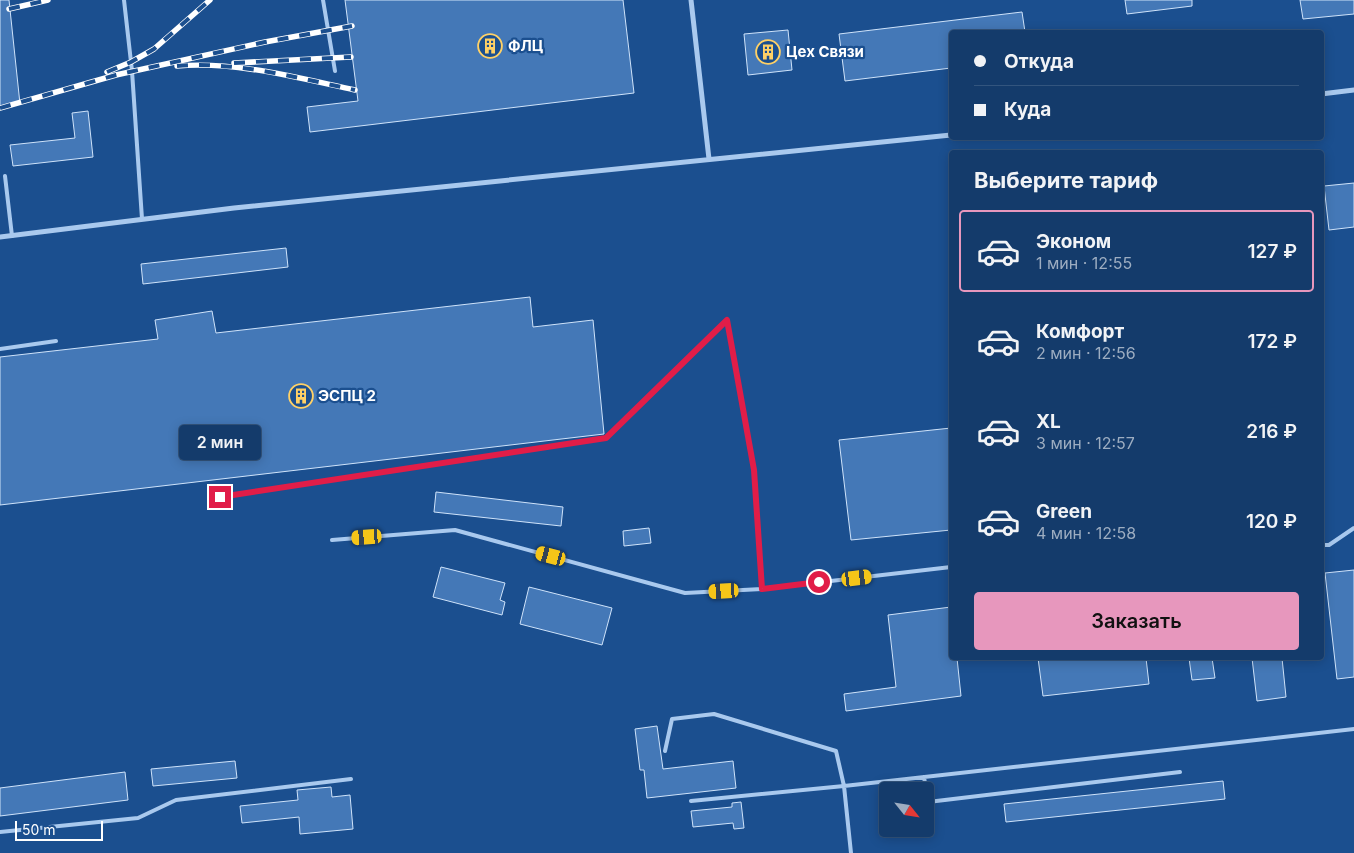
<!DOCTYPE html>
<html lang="ru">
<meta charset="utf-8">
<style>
body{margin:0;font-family:Inter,sans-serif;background:#1d4271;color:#f1f3f6;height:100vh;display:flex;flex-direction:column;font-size:19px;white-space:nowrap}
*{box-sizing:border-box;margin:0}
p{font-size:16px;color:#9dadc1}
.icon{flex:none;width:28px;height:28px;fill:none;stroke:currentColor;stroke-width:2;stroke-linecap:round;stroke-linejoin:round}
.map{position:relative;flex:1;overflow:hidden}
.sheet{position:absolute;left:949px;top:150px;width:375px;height:510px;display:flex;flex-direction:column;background:#143b6b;border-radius:5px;box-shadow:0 2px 12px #0003,0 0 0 1px #33557e}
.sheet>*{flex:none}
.banner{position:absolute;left:949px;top:30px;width:375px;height:110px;border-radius:5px;box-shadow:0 2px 12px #0003,0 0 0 1px #33557e;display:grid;align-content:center;height:110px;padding:0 25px;background:#143b6b}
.needle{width:32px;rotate:120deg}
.controls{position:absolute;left:879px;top:782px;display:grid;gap:10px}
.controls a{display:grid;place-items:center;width:55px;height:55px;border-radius:5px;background:#143b6b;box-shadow:0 2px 12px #0003,0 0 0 1px #33557e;font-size:25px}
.scale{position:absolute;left:15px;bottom:12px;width:88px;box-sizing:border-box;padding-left:5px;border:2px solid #fff;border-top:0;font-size:14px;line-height:18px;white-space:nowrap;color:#fff;-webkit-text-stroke:4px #1b4f8f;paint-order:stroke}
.end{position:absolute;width:22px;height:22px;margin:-11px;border:6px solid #e11d48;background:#fff;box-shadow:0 0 0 2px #fff}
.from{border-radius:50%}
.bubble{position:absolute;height:35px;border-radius:5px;background:#143b6b;box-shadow:0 2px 12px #0003,0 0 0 1px #33557e;font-size:16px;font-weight:600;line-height:35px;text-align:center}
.car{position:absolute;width:15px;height:30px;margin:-15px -8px;border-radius:6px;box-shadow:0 0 4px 1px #0007;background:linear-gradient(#f5c518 24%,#345 0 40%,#f5c518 0 76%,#345 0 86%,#f5c518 0)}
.banner b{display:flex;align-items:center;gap:18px;height:48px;font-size:19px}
.banner b+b{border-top:1px solid #33557e}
.banner i{width:12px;height:12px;background:#f1f3f6}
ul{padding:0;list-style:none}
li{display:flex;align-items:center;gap:15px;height:82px;margin:0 10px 8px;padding:0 15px;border:2px solid transparent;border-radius:5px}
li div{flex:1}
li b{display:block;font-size:19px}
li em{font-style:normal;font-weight:600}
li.active{border-color:#e797bd}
li>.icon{width:45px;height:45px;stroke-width:1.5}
h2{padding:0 25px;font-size:22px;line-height:60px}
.primary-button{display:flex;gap:10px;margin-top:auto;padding:10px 25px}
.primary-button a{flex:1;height:58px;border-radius:5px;background:#e797bd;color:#111;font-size:20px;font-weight:600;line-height:58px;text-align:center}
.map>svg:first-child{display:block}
.building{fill:#4478b7;stroke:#cfe3fa}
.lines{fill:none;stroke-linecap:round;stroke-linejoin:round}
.service{stroke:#a9c9ee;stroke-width:4}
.minor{stroke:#a9c9ee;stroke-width:5}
.rail-casing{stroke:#fff;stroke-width:5.5}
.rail{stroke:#1b4f8f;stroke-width:4;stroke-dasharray:11;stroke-linecap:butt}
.route{stroke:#e11d48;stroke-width:6}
.labels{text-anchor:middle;stroke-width:4.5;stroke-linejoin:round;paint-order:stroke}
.poi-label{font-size:15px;font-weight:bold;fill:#fff;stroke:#1b4f8f;text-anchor:start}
</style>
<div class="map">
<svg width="1354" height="853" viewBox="0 0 1354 853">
<rect width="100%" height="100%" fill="#1b4f8f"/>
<path class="building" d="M0,0H9L20,104L0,106Z
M345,0H623L634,93L310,132L307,107L358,101Z
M1125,0H1192V6L1127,14Z
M1300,0H1354V14L1303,19Z
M1022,12L1025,32H951V68L845,81L839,34Z
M788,30L792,70L748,75L744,34Z
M88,111L93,157L13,166L10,145L75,138L72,113Z
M1354,183V227L1329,230L1324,186Z
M286,248L288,267L143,284L141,264Z
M530,297L533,327L593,320L604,434L0,505V357L158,339L155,320L212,311L216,333Z
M951,428V530L851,540L839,440Z
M436,492L563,507L561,526L434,512Z
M649,528L651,543L624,546L623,531Z
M441,567L505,583L500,600L505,602L502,615L433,597Z
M1354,570V677L1337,679L1325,573Z
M529,587L612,608L602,645L520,624Z
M951,607V658H957L961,696L846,711L844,694L896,687L888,615Z
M1038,658H1146L1149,684L1043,696Z
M1189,658H1212L1215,678L1192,680Z
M1252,658H1282L1286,697L1257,701Z
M657,726L663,769L733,761L736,788L647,798L644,770H640L635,729Z
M235,761L237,778L153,786L151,769Z
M125,772L128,800L0,816V788Z
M1223,781L1225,799L1006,822L1004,804Z
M331,787L332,797L350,795L353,829L300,834L299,817L242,823L240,806L298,800L297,790Z
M741,802L744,828L734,829L733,823L693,827L691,811L732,807V803Z"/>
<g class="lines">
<path class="service" d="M124,0L132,71L142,219
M323,0L335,71
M5,176L12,236
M727,320L754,470L762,589L951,567
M0,349L56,341
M220,497L606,438L727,320
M332,540L455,530L685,593L762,589
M1321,545H1329L1354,528
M665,751L672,719L714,714L836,751L844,786L851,853
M924,777L928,802L1180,772
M691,801L844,786L1354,729
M0,832L138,818L176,800L351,779"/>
<path class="minor" d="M691,0L709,159
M1321,94L1354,90
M0,237L234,208L951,135"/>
<g class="rail-casing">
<path id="rail" d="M9,9L48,0
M234,63L351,57
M177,66C236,61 298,78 355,90
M107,72L131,62L154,49L210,0
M0,108L116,75L265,42L352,26"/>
</g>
<use href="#rail" class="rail"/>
</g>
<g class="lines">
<path class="route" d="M220,497L606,438L727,320L754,470L762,589L819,582"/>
</g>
<defs>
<g id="building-ring" transform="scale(1.25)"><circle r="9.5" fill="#1b4f8f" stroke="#ffd166" stroke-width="1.5"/><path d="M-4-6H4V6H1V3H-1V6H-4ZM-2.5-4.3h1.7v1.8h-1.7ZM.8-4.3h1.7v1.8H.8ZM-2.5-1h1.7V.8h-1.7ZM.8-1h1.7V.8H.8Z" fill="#ffd166"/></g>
</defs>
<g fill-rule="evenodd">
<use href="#building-ring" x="490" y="46"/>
<use href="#building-ring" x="768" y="52"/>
<use href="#building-ring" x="301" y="396"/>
</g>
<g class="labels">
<g class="poi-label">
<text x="508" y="51">ФЛЦ</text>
<text x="786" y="57">Цех Связи</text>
<text x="318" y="401">ЭСПЦ 2</text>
</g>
</g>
</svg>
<div class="controls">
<a><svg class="needle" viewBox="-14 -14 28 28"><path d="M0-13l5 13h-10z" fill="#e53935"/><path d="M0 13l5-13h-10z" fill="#9dadc1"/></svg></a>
</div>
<div class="scale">50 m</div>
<i class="end from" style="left:819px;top:582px"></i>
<i class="end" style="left:220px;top:497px"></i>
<div class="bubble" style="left:179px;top:425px;width:82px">2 мин</div>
<i class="car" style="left:367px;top:537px;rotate:266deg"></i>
<i class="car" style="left:551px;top:556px;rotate:285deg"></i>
<i class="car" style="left:857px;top:578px;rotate:83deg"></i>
<i class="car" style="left:724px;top:591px;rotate:267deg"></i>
<div class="banner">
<b><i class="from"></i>Откуда</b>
<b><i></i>Куда</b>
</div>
<section class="sheet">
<h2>Выберите тариф</h2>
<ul>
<li class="active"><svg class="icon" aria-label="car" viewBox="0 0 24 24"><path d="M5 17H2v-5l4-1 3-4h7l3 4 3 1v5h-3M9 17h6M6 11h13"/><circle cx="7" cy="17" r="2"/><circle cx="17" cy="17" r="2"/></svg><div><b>Эконом</b><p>1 мин · 12:55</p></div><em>127 ₽</em></li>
<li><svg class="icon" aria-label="car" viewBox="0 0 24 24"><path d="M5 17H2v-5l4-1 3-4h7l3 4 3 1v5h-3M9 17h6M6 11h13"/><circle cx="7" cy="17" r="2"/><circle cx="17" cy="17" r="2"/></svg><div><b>Комфорт</b><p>2 мин · 12:56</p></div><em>172 ₽</em></li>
<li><svg class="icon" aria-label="car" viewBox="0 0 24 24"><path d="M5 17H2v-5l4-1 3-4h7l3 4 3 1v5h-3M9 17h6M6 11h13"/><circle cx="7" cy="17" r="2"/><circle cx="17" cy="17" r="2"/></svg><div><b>XL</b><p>3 мин · 12:57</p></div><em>216 ₽</em></li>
<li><svg class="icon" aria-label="car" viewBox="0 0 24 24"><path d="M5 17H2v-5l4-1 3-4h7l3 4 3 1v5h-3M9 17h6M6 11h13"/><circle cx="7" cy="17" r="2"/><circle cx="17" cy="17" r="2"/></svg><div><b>Green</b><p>4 мин · 12:58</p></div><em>120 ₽</em></li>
</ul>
<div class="primary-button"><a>Заказать</a></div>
</section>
</div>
